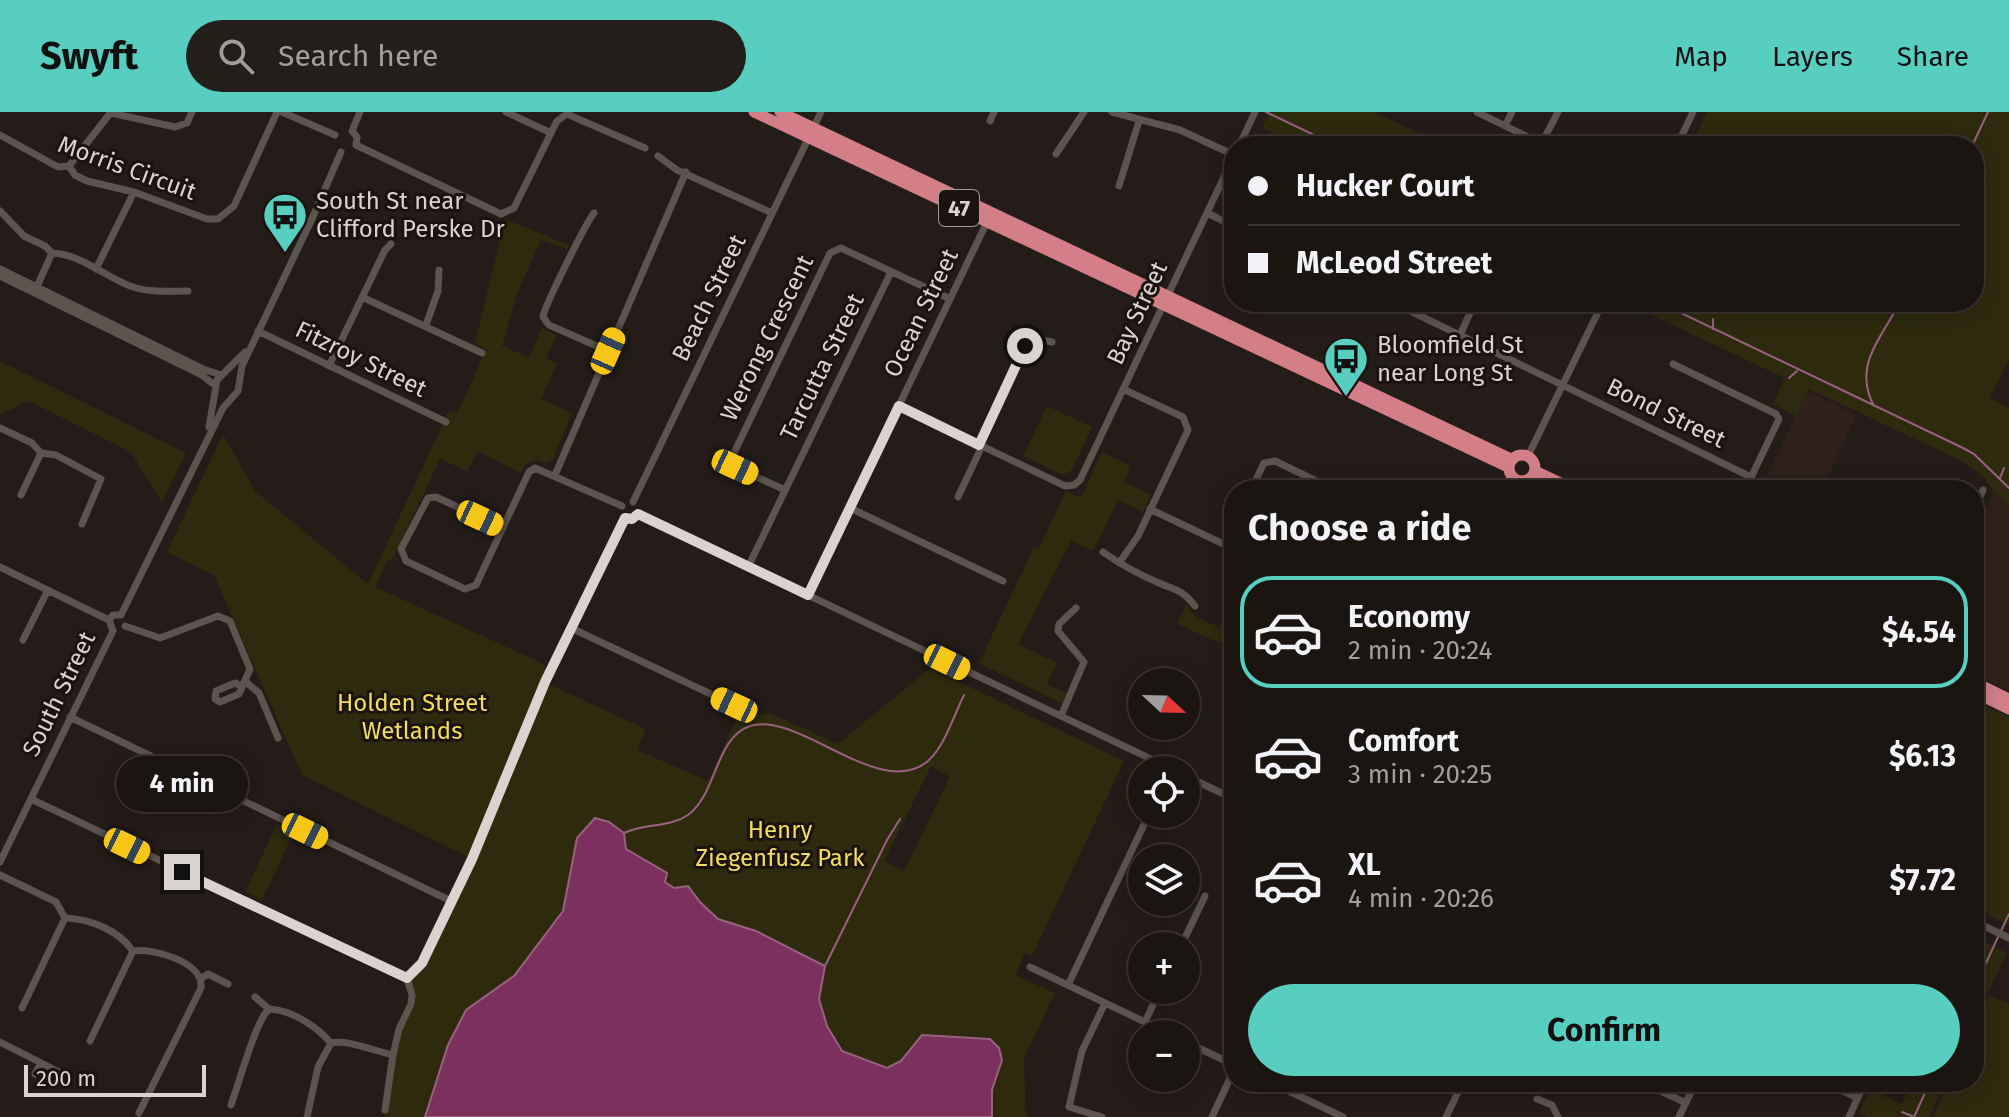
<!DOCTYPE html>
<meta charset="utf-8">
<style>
body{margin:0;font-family:"Fira Sans",sans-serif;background:#241e1b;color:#f1f3f6;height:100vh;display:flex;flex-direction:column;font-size:30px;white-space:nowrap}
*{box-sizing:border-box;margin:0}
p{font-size:26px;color:#a09f9f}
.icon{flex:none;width:44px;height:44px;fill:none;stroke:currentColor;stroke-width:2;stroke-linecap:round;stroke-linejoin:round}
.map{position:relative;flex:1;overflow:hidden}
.panel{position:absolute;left:1224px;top:368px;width:760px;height:612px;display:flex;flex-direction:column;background:#1b1512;border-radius:32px;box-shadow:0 4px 20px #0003,0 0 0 2px #393432}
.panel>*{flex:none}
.guide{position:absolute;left:1224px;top:24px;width:760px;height:176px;border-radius:32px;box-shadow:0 4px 20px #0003,0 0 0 2px #393432;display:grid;align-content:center;height:176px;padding:0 24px;background:#1b1512}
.needle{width:52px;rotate:112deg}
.controls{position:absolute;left:1128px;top:556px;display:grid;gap:16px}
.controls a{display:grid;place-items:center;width:72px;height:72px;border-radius:50%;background:#1b1512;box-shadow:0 4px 20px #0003,0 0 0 2px #393432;font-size:40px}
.scale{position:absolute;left:24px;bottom:20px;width:182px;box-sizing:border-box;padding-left:8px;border:4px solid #dad4d1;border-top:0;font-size:22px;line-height:28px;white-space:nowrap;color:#dad4d1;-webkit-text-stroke:6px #1b130f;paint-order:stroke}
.end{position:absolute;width:36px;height:36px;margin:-18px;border:10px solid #dad4d1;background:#111;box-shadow:0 0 0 4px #111}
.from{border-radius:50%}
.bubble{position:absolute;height:56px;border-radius:28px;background:#1b1512;box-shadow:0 4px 20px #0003,0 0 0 2px #393432;font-size:26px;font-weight:700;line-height:56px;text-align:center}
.car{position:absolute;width:24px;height:48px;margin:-24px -12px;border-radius:10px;box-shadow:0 0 6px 2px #0007;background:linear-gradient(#f5c518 24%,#345 0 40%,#f5c518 0 76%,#345 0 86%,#f5c518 0)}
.guide b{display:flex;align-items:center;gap:28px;height:76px;font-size:30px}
.guide b+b{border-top:2px solid #393432}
.guide i{width:20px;height:20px;background:#f1f3f6}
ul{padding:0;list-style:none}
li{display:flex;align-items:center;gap:24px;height:112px;margin:0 16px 12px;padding:0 8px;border:4px solid transparent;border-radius:32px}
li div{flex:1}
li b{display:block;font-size:30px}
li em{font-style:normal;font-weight:700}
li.selected{border-color:#58cec0}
li>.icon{width:72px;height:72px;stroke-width:1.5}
h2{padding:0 24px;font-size:36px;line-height:96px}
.primary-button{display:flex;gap:16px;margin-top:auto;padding:16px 24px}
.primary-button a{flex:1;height:92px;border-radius:48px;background:#58cec0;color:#111;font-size:32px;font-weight:700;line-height:92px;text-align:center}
header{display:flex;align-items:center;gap:48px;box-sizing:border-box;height:112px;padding:0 40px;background:#58cec0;color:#111}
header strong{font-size:38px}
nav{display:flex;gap:44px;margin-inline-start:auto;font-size:28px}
.search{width:560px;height:72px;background:#241e1b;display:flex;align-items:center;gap:20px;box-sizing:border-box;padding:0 28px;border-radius:44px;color:#a09f9f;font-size:30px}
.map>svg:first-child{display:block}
.built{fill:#2f201a}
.green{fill:#2e2a0e;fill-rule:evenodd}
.water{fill:#7b305d;stroke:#986180;stroke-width:2}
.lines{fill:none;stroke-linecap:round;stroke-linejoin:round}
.stream{stroke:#986180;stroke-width:2}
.minor{stroke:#5d534f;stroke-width:7}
.highway{stroke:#d47f87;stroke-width:11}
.route{stroke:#dad4d1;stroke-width:10}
.labels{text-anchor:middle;stroke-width:6;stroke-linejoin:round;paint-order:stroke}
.shield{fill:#1b130f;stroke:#a19a97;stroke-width:2}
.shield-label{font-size:22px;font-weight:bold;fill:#dad4d1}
.street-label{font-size:24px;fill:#dad4d1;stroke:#1b130f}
.poi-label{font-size:24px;fill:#dad4d1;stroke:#1b130f;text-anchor:start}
.park-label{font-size:24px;fill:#f3dd5d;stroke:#1b130f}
</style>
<header>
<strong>Swyft</strong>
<div class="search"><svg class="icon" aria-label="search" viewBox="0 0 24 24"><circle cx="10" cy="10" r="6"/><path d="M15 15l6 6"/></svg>Search here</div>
<nav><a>Map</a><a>Layers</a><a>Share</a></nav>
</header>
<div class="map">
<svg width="2009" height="1005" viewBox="0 0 2009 1005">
<rect width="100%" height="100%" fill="#241c18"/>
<path class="built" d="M1808,279L1857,303L1821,378H1760Z
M1994,379L2009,397V579L1974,562V421Z"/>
<path class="green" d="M1270,0H1374L1446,34H1299L1262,16Z
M1707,0H2009V248L1990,286L2009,296V397L1981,363L1964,350L1809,277L1796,304L1773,292L1785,266L1624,190H1974V34H1691Z
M505,107L569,133L567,137L541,128L517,182L502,234L529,245L542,216L557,223L546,246L557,251L541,287L572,301L553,347L545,351L537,348L526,352L521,361L477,339L467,359L440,347L394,444L386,451L375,475L544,552L546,571L646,617L637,638L708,669L741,597L759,603L769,601L838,632L930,556L1124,649L1032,844L1025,841L1015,863L1055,881L1024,946L1026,1005H384L393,943L411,892L407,866L415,861L472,747L302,663L214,463L167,440L223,322L255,379L368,472L449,299L457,302L486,238L475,231ZM931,654L950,665L904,759L884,749Z
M0,249L186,341L162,391L131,340L28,289L0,303Z
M1047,294L1092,315L1072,358L1063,363L1023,344Z
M1102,340L1131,354L1124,370L1151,383L1143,400L1118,388L1093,439L1071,429L1018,532L1057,551L1047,572L1068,582L1063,592L979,551L1034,435L1039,436L1066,379L1081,386Z
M1234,484V506L1222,532L1177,512L1186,492L1196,505L1219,515Z
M1974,589L2009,605V813L1974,796Z
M277,712L294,720L262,788L245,780Z
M1974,825L2007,841L1974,910L1975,833Z
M1989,883L2009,892V1005H1933L1949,970H1974V916Z
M1913,970H1946L1929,1005H1868L1859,1001L1870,977L1902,992Z"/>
<path class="water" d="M595,706L609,710L624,721L626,737L667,761L665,770L674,776L688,774L700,790L718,807L756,819L825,854L819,887L827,914L842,939L887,956L901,949L922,923L990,927L999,936L1002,948L992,978V1005H425L448,933L466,898L514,864L563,799L577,726Z"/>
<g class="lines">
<path class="stream" d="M1266,0L1337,34
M1972,34L1988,0
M1658,190L1961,335L1974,342L2009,376
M1713,217V207
M1789,266L1797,259
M1874,294C1852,253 1882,226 1900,190
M2000,366L2004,356
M624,721C646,711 669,716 688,703C717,682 715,626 750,614C798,598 882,691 929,648C945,633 954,603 964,583
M2001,819L2009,802
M825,854L887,728L900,707
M1974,877L1998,825
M1902,1000L1912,1004
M1914,1005L1930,970"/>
<path class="minor" d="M282,0L335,23
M506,0L551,21L557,9L567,2L645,36
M1112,0L1180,18L1234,43
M1477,0L1534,28L1545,25L1558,0
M111,1L175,15L187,11L192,0
M990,9L994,0
M1505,14L1512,0
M0,23L58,55L69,54L75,63L87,69L134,80L207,107H218L234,94L277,0
M356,33L501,102L514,96L551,21
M356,33L357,25L352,19L360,0
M1239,34L1255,0
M1677,34L1693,0
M1056,42L1084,0
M658,44L677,58L772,101
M69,54L111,0
M1119,74L1139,9
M0,99L24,124L45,134L52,141C80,142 104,164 130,174C149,181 168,179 188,179
M594,101C587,109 543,197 543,205L549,213L608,239
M1207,101L1234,114
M0,157L203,257L221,263
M96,157L134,80
M0,164L200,262L216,274
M35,179L52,141
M362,185L482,241
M1392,190L1751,365
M426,213L438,179L439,158
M258,219L446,310
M1460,223L1475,190
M1673,252L1776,302L1779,307L1745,378
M329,254L385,138L391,132
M899,294L1065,374L1074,373L1080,368L1234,44
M209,315L217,268L245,240
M0,316L32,331L41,341L56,343L101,367L82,412
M979,333L1025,234L1037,227L1052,230
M1528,344L1603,190
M555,363L686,60
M785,378L735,355L733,343L830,141L841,136L950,187
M1251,378L1264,351L1275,349L1335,378
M1511,378L1516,369
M21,383L41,341
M958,385L982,334
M633,390L821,0
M850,396L1003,469
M1150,397L1234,437
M1974,397L1983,378
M638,402L1174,658
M503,416L436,385L428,386L401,437L406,449L465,477L476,473L529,360L535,356L622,394
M1225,433L1234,413
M1103,440C1120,452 1140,463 1159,471C1177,479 1181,477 1195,494
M1119,451L1138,424L1188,318L1183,305L1123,277
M0,455L109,508
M748,455L891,160
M808,483L987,110
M109,508L113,503H121L223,296L238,279L242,254L311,109L341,40
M125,514L160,526L218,504L230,509L250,557L239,582L220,590L215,587L216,579L235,571L241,574
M571,516L734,593
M23,528L48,478
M246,570L259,581L278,626
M1061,604L1084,550L1058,519L1059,512L1076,496
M70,605L451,789
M1186,664L1234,687
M31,687L407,866
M0,750L113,519L109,508
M0,763L56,790L65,806C91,807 118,818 133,839C154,836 204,850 201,876L139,1001
M1974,809L2009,826
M1181,834L1205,784
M1030,855L1170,922
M202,866L208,862L228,872
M407,866L422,851L472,747L545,570L625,406
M1068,873L1149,702
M255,885L269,897
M22,896L65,806
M1145,910L1160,878
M90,929L133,839
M0,930L61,961
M1186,930L1228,950
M35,962L41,951
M1270,970L1343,1005
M1642,970L1686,991
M1824,970L1858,986
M1537,987L1552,993L1558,1005
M231,993C239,971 256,908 269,897C292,898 316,914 331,931C347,927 374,939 393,943
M385,998L393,943L399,917L411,892L412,883L407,866
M307,1005L318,955L331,931
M1102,1005L1069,995L1082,939L1105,891
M1212,1005L1232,962
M1446,1005L1463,970
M1679,1005L1696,970
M1849,1005L1865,970"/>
<path class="highway" d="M754,0L1508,355
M780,0L1511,347
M1509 356a13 13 0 1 1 26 0a13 13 0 1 1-26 0Z
M1535,359L1575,378
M1531,366L1556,378
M1974,570L2009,587
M1974,580L2009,597"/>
</g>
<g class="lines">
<path class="route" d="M182,760L407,866L422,851L472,747L545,570L625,406L632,407L638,402L808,483L899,294L979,333L1025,234"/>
</g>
<defs>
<g id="bus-pin" transform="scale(2.3)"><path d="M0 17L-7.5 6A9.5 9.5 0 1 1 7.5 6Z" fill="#58cec0" stroke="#1b130f"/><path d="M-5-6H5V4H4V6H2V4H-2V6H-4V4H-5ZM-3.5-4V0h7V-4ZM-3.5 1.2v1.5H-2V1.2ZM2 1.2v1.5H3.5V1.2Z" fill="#111"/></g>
</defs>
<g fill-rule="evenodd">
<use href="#bus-pin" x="285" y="103"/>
<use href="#bus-pin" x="1346" y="247"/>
</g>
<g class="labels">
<rect class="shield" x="939" y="78" width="40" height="36" rx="6"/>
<g class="shield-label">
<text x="959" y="104">47</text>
</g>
<g class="street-label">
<text transform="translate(127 56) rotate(20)" y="8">Morris Circuit</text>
<text transform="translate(709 186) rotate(-64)" y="8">Beach Street</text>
<text transform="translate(921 201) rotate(-64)" y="8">Ocean Street</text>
<text transform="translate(1137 201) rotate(-65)" y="8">Bay Street</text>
<text transform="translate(767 226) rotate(-64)" y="8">Werong Crescent</text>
<text transform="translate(361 247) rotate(26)" y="8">Fitzroy Street</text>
<text transform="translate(822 255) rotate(-64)" y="8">Tarcutta Street</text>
<text transform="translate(1666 301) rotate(26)" y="8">Bond Street</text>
<text transform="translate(59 582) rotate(-64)" y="8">South Street</text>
</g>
<g class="poi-label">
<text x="316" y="97">South St near<tspan x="316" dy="28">Clifford Perske Dr</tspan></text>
<text x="1377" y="241">Bloomfield St<tspan x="1377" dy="28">near Long St</tspan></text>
</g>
<g class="park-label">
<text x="412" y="599">Holden Street<tspan x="412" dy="28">Wetlands</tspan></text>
<text x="780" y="726">Henry<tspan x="780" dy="28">Ziegenfusz Park</tspan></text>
</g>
</g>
</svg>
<div class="controls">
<a><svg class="needle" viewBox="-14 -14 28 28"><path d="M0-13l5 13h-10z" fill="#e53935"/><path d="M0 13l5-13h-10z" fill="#a09f9f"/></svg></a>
<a><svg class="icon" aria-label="locate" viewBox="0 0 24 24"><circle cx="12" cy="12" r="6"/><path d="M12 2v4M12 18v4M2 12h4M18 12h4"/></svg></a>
<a><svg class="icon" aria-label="layers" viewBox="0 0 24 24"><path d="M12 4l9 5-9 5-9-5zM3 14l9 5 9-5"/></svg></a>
<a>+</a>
<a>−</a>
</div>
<div class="scale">200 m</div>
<i class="end from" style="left:1025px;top:234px"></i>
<i class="end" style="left:182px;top:760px"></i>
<div class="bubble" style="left:116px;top:644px;width:132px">4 min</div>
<i class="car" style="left:608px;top:239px;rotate:24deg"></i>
<i class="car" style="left:735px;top:355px;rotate:115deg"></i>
<i class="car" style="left:480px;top:406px;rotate:115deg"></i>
<i class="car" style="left:947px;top:550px;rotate:116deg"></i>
<i class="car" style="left:734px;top:593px;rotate:295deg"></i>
<i class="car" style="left:305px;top:719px;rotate:116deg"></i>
<i class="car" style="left:127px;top:734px;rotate:116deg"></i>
<div class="guide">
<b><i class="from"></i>Hucker Court</b>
<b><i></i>McLeod Street</b>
</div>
<section class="panel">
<h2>Choose a ride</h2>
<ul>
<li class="selected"><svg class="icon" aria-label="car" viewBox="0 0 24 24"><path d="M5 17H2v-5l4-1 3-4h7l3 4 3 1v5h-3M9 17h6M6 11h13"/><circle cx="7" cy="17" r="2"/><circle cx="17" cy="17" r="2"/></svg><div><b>Economy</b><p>2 min · 20:24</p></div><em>$4.54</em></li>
<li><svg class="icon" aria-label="car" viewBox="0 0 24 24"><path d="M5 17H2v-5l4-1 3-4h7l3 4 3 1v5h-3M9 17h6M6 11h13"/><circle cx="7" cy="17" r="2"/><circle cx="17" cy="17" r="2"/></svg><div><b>Comfort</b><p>3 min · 20:25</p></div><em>$6.13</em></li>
<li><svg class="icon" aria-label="car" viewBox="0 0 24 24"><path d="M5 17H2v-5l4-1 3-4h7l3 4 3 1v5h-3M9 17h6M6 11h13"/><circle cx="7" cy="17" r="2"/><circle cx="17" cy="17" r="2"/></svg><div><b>XL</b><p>4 min · 20:26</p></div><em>$7.72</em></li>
</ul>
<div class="primary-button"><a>Confirm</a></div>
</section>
</div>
